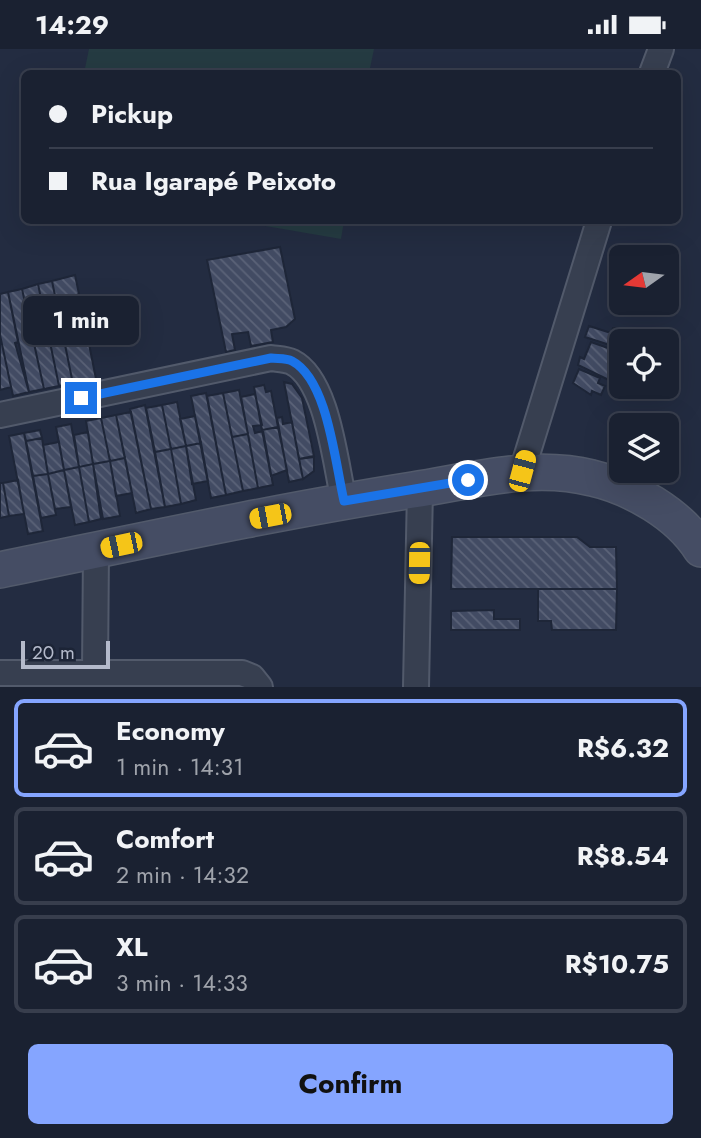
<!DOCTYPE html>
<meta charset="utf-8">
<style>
body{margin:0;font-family:Jost,sans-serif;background:#232939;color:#f1f3f6;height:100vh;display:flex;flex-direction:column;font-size:26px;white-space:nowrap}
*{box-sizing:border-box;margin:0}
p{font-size:23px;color:#9fa3ab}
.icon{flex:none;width:38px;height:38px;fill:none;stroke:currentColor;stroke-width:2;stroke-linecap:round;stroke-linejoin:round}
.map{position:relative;height:638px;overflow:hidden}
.panel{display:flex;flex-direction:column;background:#1a2131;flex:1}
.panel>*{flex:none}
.guide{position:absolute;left:21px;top:21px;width:660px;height:154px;border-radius:10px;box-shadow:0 7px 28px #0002,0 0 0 2px #383e4d;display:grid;align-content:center;height:154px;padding:0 28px;background:#1a2131}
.needle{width:46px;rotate:256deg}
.controls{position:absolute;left:609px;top:196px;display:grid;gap:14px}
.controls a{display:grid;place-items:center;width:70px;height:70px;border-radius:10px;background:#1a2131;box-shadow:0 7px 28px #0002,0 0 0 2px #383e4d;font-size:35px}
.scale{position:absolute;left:21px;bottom:18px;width:89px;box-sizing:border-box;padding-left:7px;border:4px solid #b4bacb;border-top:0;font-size:19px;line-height:24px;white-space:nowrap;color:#b4bacb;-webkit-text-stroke:5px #1c2436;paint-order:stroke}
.end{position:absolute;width:32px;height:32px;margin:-16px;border:9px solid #1a73e8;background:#fff;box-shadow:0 0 0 4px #fff}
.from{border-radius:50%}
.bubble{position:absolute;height:49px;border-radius:10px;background:#1a2131;box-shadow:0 7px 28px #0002,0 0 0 2px #383e4d;font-size:23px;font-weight:700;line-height:49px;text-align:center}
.car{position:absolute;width:21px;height:42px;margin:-21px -10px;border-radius:9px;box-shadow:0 0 5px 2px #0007;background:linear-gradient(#f5c518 24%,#345 0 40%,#f5c518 0 76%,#345 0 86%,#f5c518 0)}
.guide b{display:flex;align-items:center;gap:24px;height:66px;font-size:26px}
.guide b+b{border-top:2px solid #383e4d}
.guide i{width:18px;height:18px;background:#f1f3f6}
ul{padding:12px 0 0;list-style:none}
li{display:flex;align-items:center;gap:21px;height:98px;margin:0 14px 10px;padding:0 14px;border:4px solid #383e4d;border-radius:10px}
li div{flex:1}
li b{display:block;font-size:26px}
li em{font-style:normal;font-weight:700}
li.current{border-color:#85a5ff}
li>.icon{width:63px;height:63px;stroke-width:1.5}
.cta{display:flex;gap:14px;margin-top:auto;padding:14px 28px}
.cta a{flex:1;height:80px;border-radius:10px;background:#85a5ff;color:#111;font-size:28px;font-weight:700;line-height:80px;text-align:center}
.status{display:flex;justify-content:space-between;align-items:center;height:49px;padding:0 35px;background:#1a2131;direction:ltr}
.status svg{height:19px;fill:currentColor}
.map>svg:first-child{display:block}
.pitch{fill:#253b42}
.building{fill:url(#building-back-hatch);stroke:#1e2638;stroke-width:2}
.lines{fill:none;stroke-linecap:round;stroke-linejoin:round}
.street-casing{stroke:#525a6b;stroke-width:28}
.secondary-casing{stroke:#525a6b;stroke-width:38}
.street{stroke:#373f50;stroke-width:24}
.secondary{stroke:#454d64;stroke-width:35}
.route{stroke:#1a73e8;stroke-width:9}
</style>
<div class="status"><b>14:29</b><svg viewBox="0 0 49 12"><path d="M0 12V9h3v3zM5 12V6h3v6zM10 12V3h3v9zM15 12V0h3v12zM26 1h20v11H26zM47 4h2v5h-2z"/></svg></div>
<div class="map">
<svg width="701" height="638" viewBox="0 0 701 638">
<defs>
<pattern id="building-back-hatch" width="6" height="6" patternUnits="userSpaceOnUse" patternTransform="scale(1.75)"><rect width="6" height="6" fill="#424b63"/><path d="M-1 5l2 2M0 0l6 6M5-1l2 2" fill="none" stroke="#5b6378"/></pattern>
</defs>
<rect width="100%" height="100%" fill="#232c41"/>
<path class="pitch" d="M89,0H374L369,24H84Z
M237,172H344L341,190Z"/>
<path class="building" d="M280,198L295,270L286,278L271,281L273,293L251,297L248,283L232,285L235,301L226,303L207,211Z
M75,226L79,245L74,247L79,271L84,270L96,330L73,335L52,232Z
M52,232L73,335L59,337L38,235Z
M38,235L59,337L44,340L22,240Z
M22,240L44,340L29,343L8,243Z
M8,243L18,293L15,294L29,343L13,347L0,286V245Z
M589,277L611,284L613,279H623L615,301L608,299L610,296L585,288Z
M0,286L11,338L0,341Z
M591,293L619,303L613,315L621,319L617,335L578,316L580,308L584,310Z
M579,320L600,329L598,334L605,337L601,346L592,342L591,346L573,334Z
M284,333L292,335L302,349L314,407L299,410Z
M264,336L266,343L271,342L278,378L262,381L254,338Z
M239,341L248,385L232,388L223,344Z
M206,344L226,446L211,449L191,347Z
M223,344L243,442L226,446L207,347Z
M255,345L262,376L253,377L255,384L263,382L273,436L258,439L241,348Z
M177,353L186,397L171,400L162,356Z
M145,356L165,458L151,460L130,360Z
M162,356L171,400L155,403L146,359Z
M131,363L151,460L136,464L116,366Z
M116,366L125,409L110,412L101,369Z
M195,367L201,394L186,397L180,370Z
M282,368L283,375L292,373L303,430L289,433L277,369Z
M101,369L110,412L93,415L86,372Z
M71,375L79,418L64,421L56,378Z
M278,378L287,421L271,427L262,381Z
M40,381L42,389L26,392L24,384Z
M88,383L93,415L79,418L74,386Z
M24,384L43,482L28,485L9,387Z
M248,385L258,439L243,442L232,388Z
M42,389L48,425L33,427L26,392Z
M59,393L64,421L48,425L43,396Z
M201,394L208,432L192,435L186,397Z
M186,397L196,451L181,455L171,400Z
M171,400L181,455L165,458L155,403Z
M314,408V422L303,430L299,410Z
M125,409L132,444L116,447L110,412Z
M110,412L120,467L103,470L93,415Z
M93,415L101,470L89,473L79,418Z
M79,418L89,473L75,476L64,421Z
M64,421L71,458L55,460L48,425Z
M48,425L56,466L41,469L33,427Z
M18,431L24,465L9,467L3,434Z
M0,434H3L9,467L0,469Z
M452,488H577L590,498H616L617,540H451Z
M538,540H617L616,581H552L551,572H538Z
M494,561V570H520V581H451V562Z"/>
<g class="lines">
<g class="street-casing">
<path id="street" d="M652,24L661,0
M0,366L271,309C277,310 286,310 292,313C328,331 335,414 344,452
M522,422L599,172
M95,622L96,501
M0,624H242L252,628L260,638
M416,638L420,440"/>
</g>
<g class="secondary-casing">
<path id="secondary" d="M0,521C137,493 274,463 413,441C472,432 532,414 592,429C632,438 679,465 701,500"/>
</g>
<use href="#street" class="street"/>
<use href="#secondary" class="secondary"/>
</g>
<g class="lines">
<path class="route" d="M81,349L271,309C277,310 286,309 292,312C328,331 335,414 344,452L468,431"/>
</g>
</svg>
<div class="controls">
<a><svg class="needle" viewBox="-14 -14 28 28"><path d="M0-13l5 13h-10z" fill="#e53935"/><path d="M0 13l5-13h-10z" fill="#9fa3ab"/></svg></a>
<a><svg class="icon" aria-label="locate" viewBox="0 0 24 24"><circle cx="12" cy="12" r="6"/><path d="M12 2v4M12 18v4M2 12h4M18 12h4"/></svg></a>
<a><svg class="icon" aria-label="layers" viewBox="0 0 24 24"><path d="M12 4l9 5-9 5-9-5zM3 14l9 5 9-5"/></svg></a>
</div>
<div class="scale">20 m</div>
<i class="end from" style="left:468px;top:431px"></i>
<i class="end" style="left:81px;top:349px"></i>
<div class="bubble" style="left:23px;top:247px;width:116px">1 min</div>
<i class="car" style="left:522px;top:422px;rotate:15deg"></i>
<i class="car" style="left:270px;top:467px;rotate:259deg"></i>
<i class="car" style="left:121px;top:496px;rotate:258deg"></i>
<i class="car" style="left:419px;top:514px;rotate:181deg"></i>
<div class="guide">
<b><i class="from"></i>Pickup</b>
<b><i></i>Rua Igarapé Peixoto</b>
</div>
</div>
<section class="panel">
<ul>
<li class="current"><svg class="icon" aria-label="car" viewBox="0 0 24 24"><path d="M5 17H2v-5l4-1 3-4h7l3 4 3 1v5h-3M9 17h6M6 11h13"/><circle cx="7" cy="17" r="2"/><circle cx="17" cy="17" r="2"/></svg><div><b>Economy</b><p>1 min · 14:31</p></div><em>R$6.32</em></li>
<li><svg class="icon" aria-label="car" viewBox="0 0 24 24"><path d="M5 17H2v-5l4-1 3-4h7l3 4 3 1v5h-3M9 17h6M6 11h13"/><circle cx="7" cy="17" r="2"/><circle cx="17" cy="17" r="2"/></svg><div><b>Comfort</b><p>2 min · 14:32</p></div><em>R$8.54</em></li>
<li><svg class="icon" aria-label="car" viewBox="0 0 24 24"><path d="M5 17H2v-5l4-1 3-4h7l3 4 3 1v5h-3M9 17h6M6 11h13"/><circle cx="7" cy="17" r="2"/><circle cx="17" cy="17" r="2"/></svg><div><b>XL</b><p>3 min · 14:33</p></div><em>R$10.75</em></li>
</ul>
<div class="cta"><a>Confirm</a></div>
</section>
